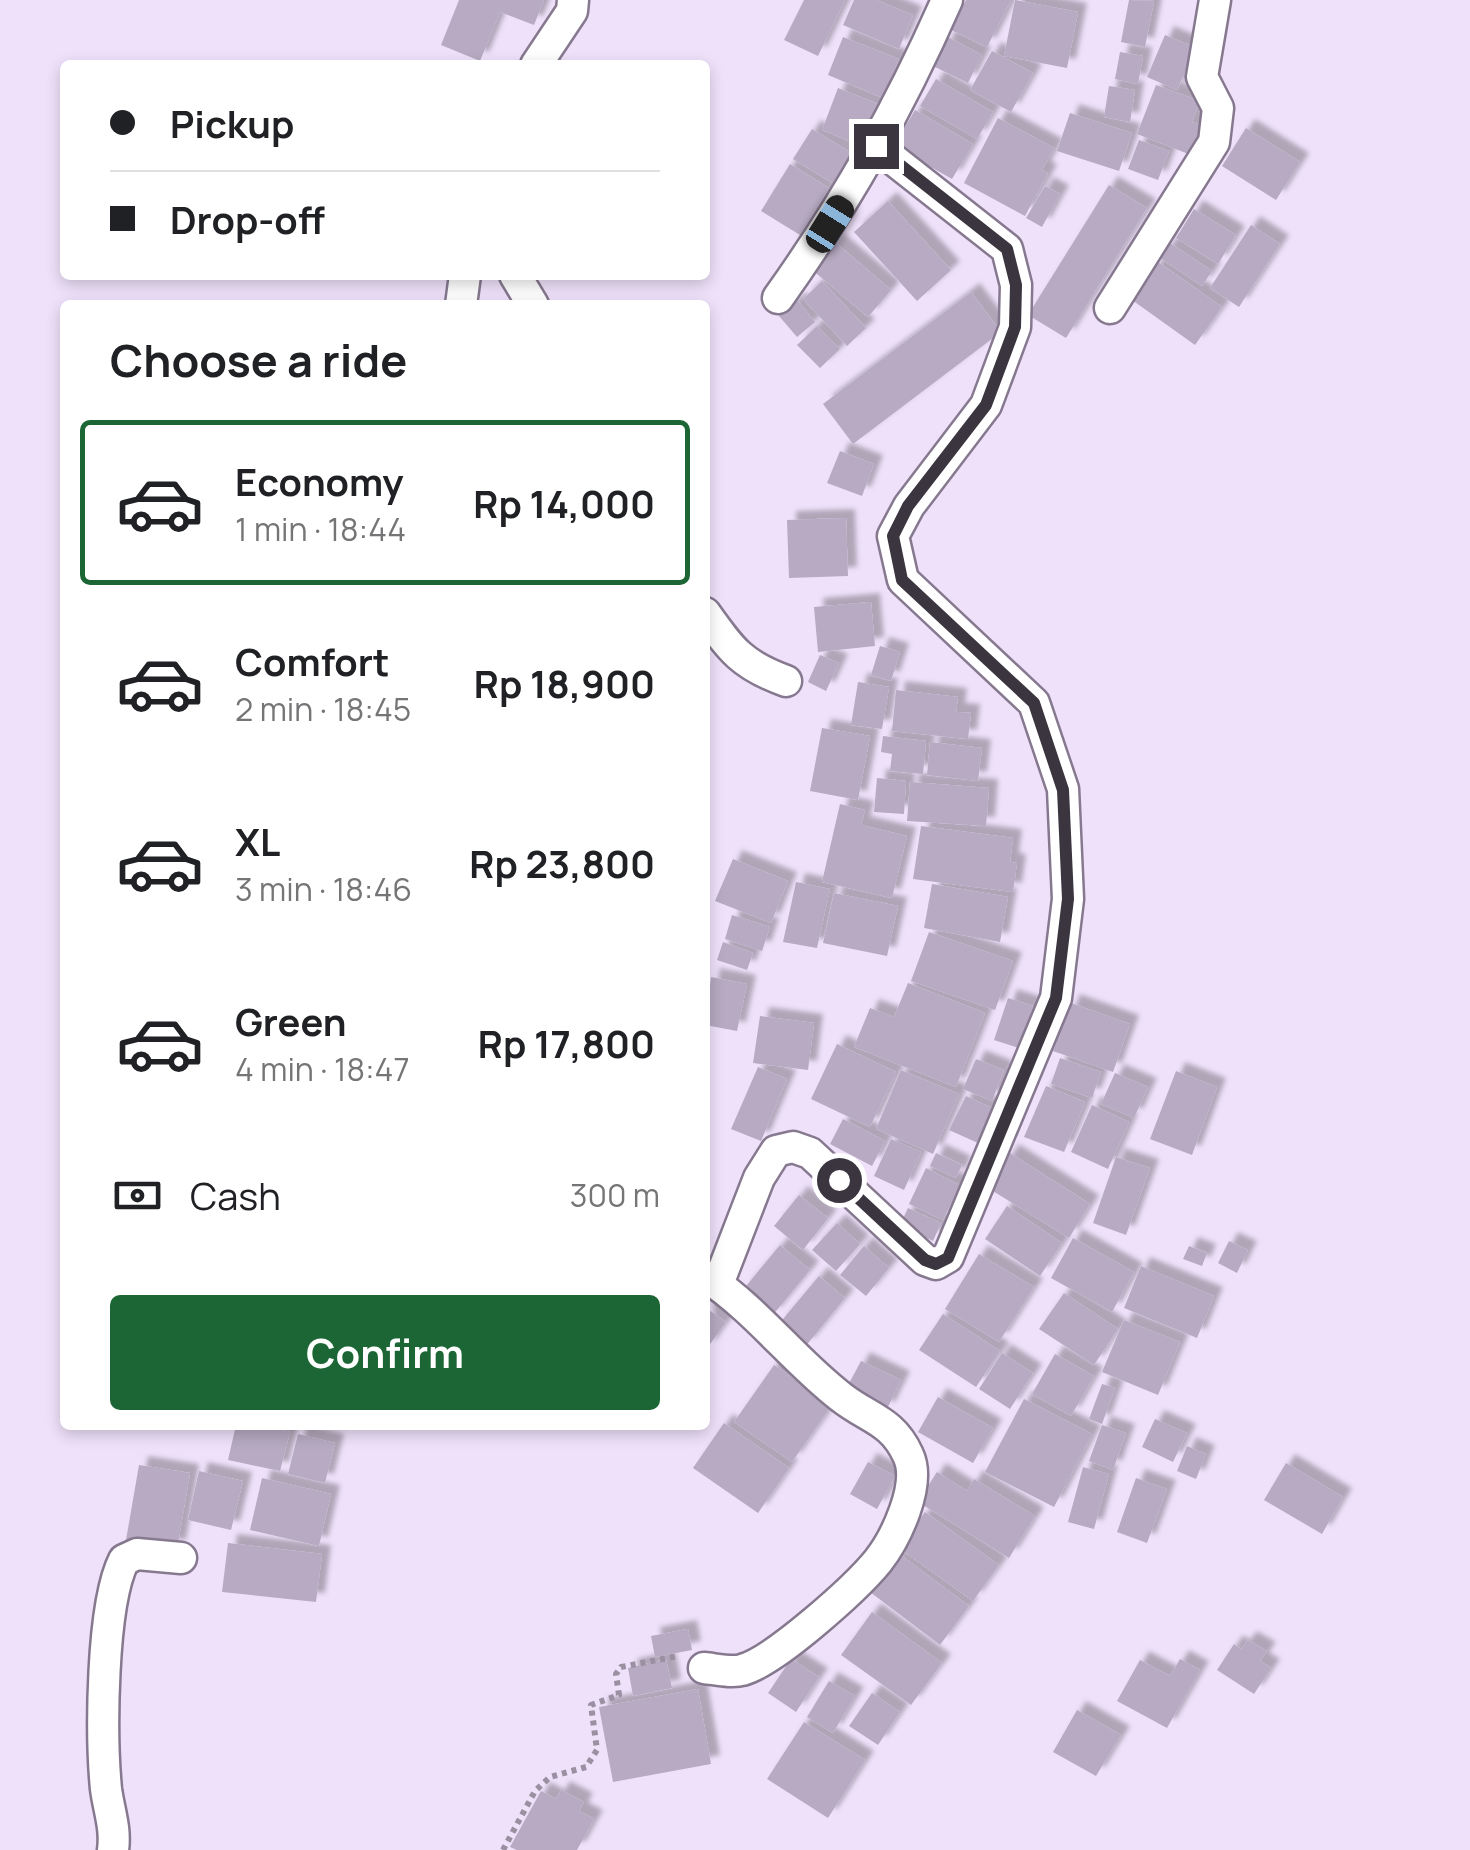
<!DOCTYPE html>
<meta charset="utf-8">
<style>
body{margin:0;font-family:Manrope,sans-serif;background:#f2f2f2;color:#202124;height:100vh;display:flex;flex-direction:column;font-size:38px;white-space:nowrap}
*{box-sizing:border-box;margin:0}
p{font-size:32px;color:#757577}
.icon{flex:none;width:55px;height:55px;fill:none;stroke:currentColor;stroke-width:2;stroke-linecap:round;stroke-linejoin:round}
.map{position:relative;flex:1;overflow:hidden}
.side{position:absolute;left:60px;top:300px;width:650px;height:1130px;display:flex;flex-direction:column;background:#fff;border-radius:10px;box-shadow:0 5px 15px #0003}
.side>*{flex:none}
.top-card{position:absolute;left:60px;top:60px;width:650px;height:220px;border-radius:10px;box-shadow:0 5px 15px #0003;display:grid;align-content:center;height:220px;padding:0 50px;background:#fff}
.end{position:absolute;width:45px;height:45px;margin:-22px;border:12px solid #3b353f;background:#fff;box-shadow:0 0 0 5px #fff}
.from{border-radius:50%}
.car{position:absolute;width:30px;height:60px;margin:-30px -15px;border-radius:12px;box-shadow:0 0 8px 2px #0007;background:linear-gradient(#222 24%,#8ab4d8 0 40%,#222 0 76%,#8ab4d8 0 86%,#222 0)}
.top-card b{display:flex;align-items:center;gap:35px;height:95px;font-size:38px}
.top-card b+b{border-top:2px solid #e0e0e0}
.top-card i{width:25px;height:25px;background:#202124}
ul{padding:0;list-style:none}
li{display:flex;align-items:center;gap:30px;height:165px;margin:0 20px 15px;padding:0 30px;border:5px solid transparent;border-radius:10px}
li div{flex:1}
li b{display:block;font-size:38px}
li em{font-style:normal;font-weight:700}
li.on{border-color:#1b6634}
li>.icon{width:90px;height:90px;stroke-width:1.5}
h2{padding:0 50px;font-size:45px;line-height:120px}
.pay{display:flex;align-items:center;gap:25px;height:110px;padding:0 50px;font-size:38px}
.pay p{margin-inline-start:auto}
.primary-button{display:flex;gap:20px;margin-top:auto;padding:20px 50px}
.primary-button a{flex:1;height:115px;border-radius:10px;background:#1b6634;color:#fff;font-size:40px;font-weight:700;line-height:115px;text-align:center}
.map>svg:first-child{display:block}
.building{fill:#b7aac2;filter:url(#shadow)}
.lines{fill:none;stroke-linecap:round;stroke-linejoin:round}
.minor-casing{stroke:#86798f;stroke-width:35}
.path{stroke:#9a90a2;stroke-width:6;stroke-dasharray:5 5;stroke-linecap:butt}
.minor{stroke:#fff;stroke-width:30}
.route{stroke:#3b353f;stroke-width:12}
</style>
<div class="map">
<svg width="1470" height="1850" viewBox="0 0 1470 1850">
<defs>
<filter id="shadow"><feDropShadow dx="9" dy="-9" stdDeviation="2.5" flood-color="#0004"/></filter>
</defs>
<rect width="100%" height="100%" fill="#efe1fa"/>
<path class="building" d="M459,0H544L534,25L500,12L480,61L441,45Z
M804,0H845L818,56L784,40Z
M854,0H876L913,15L899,49L843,25Z
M966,0H1011L987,47L951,30Z
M1015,0L1078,12L1067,68L1004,56Z
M1129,0L1154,1L1145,47L1121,42Z
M1165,35L1196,48L1177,90L1147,77Z
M843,37L899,59L883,98L828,75Z
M948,37L982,55L968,83L933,66Z
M992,51L1033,73L1011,112L970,90Z
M1120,52L1143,56L1138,84L1115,79Z
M936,79L993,112L977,139L920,106Z
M1156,85L1200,101L1192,122L1203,126L1191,155L1137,134Z
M1109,86L1135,90L1130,122L1104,117Z
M838,88L878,104L862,146L822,130Z
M915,110L973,144L952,179L894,146Z
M1070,113L1132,133L1119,171L1057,151Z
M998,118L1054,148L1042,170L1048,173L1025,216L964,183Z
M1246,128L1300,162L1276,200L1222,166Z
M812,129L853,154L834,184L793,159Z
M1139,140L1169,151L1158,180L1128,169Z
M790,164L829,188L800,235L761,211Z
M1109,185L1147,208L1066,338L1028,315Z
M1045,186L1060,194L1042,227L1026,218Z
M888,201L951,270L917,301L854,232Z
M1194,209L1236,235L1218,264L1176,238Z
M1251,225L1280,244L1239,307L1210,288Z
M835,242L891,290L868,317L811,269Z
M1170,243L1212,271L1202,286L1160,258Z
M1158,262L1222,307L1195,345L1132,300Z
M822,281L866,328L847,346L803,299Z
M971,292L1001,332L853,444L823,404Z
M798,301L815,322L797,337L779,316Z
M817,326L840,349L820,368L797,345Z
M840,451L874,464L862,496L827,483Z
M846,518L848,576L789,578L787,520Z
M871,602L875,646L818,652L814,607Z
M880,646L900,652L891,681L871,675Z
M820,655L839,663L826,691L808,682Z
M858,682L889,687L882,729L851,725Z
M896,690L958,697L956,712L971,713L968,739L892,731Z
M822,728L870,736L858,800L810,791Z
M883,736L926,741L923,774L890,771L892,754L881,752Z
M930,742L982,748L978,781L927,775Z
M877,778L906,781L904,814L874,812Z
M910,782L989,788L986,826L907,821Z
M840,804L865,810L861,825L907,836L892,898L822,882Z
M921,826L1013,838L1010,862L1017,863L1013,892L913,879Z
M733,859L788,881L771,923L715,901Z
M796,882L830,889L817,948L783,942Z
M932,884L1008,897L1000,942L924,928Z
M834,893L898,906L887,956L823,943Z
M732,915L770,927L762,951L725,939Z
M929,932L1013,961L995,1010L911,981Z
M723,942L753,953L747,970L717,960Z
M711,977L747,984L737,1031L705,1025Z
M908,983L985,1013L956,1087L854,1047L870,1008L894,1017Z
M1008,998L1033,1006L1019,1048L994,1040Z
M1071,1003L1130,1024L1113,1072L1053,1051Z
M760,1016L814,1023L808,1070L753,1063Z
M837,1044L896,1072L870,1127L811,1099Z
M1060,1058L1101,1072L1092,1098L1051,1084Z
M976,1059L1004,1070L992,1101L963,1089Z
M758,1067L787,1079L761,1141L731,1129Z
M901,1070L959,1094L933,1154L876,1129Z
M1176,1071L1217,1087L1192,1155L1150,1139Z
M1115,1073L1148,1087L1134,1118L1101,1104Z
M1046,1086L1085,1102L1064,1152L1024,1137Z
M966,1096L994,1109L978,1143L949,1130Z
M1092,1105L1129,1122L1108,1169L1071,1152Z
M843,1119L885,1141L872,1166L830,1144Z
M891,1139L921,1152L904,1190L874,1176Z
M936,1153L962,1165L956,1178L930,1166Z
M1010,1153L1090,1204L1069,1238L988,1188Z
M1116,1157L1150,1168L1126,1235L1093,1223Z
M926,1168L960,1185L943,1220L909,1204Z
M799,1195L828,1218L803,1250L774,1226Z
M1007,1206L1062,1243L1040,1276L985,1239Z
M908,1208L941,1223L933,1241L900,1225Z
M837,1223L860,1244L836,1271L812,1250Z
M1073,1238L1134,1272L1112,1312L1051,1278Z
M1229,1241L1248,1250L1237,1273L1218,1263Z
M780,1245L810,1270L772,1316L742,1291Z
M864,1246L889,1268L866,1296L840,1275Z
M1189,1246L1207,1253L1202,1266L1183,1259Z
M979,1254L1034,1287L999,1342L945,1309Z
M1141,1266L1214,1296L1197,1338L1124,1308Z
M819,1276L845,1298L805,1347L778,1325Z
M1064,1293L1118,1329L1094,1365L1039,1329Z
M705,1307L726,1322L705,1351Z
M943,1314L1000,1351L976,1387L919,1350Z
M1124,1320L1180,1342L1158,1395L1102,1372Z
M1002,1353L1033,1373L1010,1409L979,1389Z
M1055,1354L1094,1376L1071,1416L1032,1394Z
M861,1361L901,1380L886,1411L845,1391Z
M774,1365L832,1405L792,1462L734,1422Z
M1102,1384L1115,1388L1102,1424L1089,1419Z
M938,1397L993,1428L973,1463L918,1432Z
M1024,1399L1092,1434L1054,1507L985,1472Z
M1155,1419L1187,1433L1173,1462L1142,1447Z
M724,1423L789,1468L758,1513L693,1468Z
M236,1425H259L290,1432L280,1471L228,1460Z
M1102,1425L1126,1433L1113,1470L1089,1461Z
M298,1434L335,1443L325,1483L288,1474Z
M1187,1446L1206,1454L1196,1479L1177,1471Z
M868,1462L895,1476L877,1509L850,1494Z
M1286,1463L1343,1497L1322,1534L1264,1500Z
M139,1465L190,1473L177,1549L126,1540Z
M1083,1467L1109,1474L1094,1529L1068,1522Z
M199,1471L243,1481L231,1530L188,1520Z
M937,1472L967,1491L974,1479L1035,1516L1009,1558L918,1502Z
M262,1478L331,1494L319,1546L250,1530Z
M1136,1478L1167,1489L1147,1543L1117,1532Z
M925,1512L999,1565L973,1601L899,1548Z
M228,1543L322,1554L316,1602L222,1592Z
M899,1554L969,1606L940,1645L870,1592Z
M872,1612L942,1663L911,1705L841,1655Z
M688,1629L692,1650L655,1657L651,1636Z
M1248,1640L1267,1651L1260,1661L1271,1668L1254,1694L1217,1670L1234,1644L1241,1649Z
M666,1659L672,1688L633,1696L628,1668Z
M791,1659L819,1677L796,1712L768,1693Z
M1180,1659L1200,1670L1167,1728L1117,1701L1140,1660L1170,1676Z
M829,1681L855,1696L833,1733L807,1717Z
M698,1689L711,1764L613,1782L599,1707Z
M872,1693L900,1712L878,1745L849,1726Z
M1077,1710L1121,1735L1096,1776L1053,1752Z
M804,1722L865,1760L828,1818L767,1779Z
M561,1790L584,1802L579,1811L594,1819L577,1850H517L510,1847L541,1791L556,1799Z"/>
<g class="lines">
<g class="minor-casing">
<path id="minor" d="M536,65L572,11L573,0
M515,275L533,305
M778,298C847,201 899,109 947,0
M461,305L465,275
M1110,308L1214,142L1218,108L1202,77L1215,0
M705,613C732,651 742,665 786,681
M718,1284L759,1178L776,1151L793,1147L810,1153L925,1260L936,1264L948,1257L1056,998L1068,899L1063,789L1034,703L903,580L893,536L909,506L986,405L1015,327L1016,285L1007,249L876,146
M704,1668C715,1669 732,1673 742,1670C775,1661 856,1588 878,1561C896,1538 922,1484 908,1455C892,1420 869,1419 841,1397C793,1360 756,1309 705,1276
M113,1850C116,1828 109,1811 106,1789C101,1737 101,1605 124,1560L137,1554L181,1558"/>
</g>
<path class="path" d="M503,1850L535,1791L550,1777L586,1767L597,1750L591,1705L619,1695L616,1674L621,1667L678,1656"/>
<use href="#minor" class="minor"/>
</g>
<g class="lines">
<path class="route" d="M839,1180L925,1260L936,1264L948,1258L1056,998L1068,899L1063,790L1034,703L902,580L893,536L908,506L986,405L1015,327L1016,285L1007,249L876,146"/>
</g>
</svg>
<i class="end from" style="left:839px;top:1180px"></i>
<i class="end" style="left:876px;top:146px"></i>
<i class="car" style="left:830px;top:224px;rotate:32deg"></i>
<div class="top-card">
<b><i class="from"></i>Pickup</b>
<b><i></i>Drop-off</b>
</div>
<section class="side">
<h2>Choose a ride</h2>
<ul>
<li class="on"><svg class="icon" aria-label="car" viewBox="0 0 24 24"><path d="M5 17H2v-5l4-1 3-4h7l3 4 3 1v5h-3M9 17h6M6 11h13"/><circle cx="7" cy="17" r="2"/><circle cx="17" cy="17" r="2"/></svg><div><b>Economy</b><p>1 min · 18:44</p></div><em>Rp 14,000</em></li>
<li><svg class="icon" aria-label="car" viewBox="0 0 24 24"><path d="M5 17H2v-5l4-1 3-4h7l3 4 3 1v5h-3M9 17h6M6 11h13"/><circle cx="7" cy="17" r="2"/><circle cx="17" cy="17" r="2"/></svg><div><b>Comfort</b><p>2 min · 18:45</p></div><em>Rp 18,900</em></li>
<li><svg class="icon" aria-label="car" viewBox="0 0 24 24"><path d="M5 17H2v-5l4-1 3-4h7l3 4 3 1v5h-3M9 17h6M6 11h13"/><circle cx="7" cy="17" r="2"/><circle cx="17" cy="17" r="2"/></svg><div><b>XL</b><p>3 min · 18:46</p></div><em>Rp 23,800</em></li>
<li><svg class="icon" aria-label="car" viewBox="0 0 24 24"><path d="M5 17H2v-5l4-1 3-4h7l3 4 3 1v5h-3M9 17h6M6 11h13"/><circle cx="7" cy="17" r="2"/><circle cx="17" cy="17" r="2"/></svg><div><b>Green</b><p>4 min · 18:47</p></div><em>Rp 17,800</em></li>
</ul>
<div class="pay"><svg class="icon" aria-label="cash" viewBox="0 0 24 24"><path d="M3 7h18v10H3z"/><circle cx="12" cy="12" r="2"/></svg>Cash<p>300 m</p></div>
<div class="primary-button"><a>Confirm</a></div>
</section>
</div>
